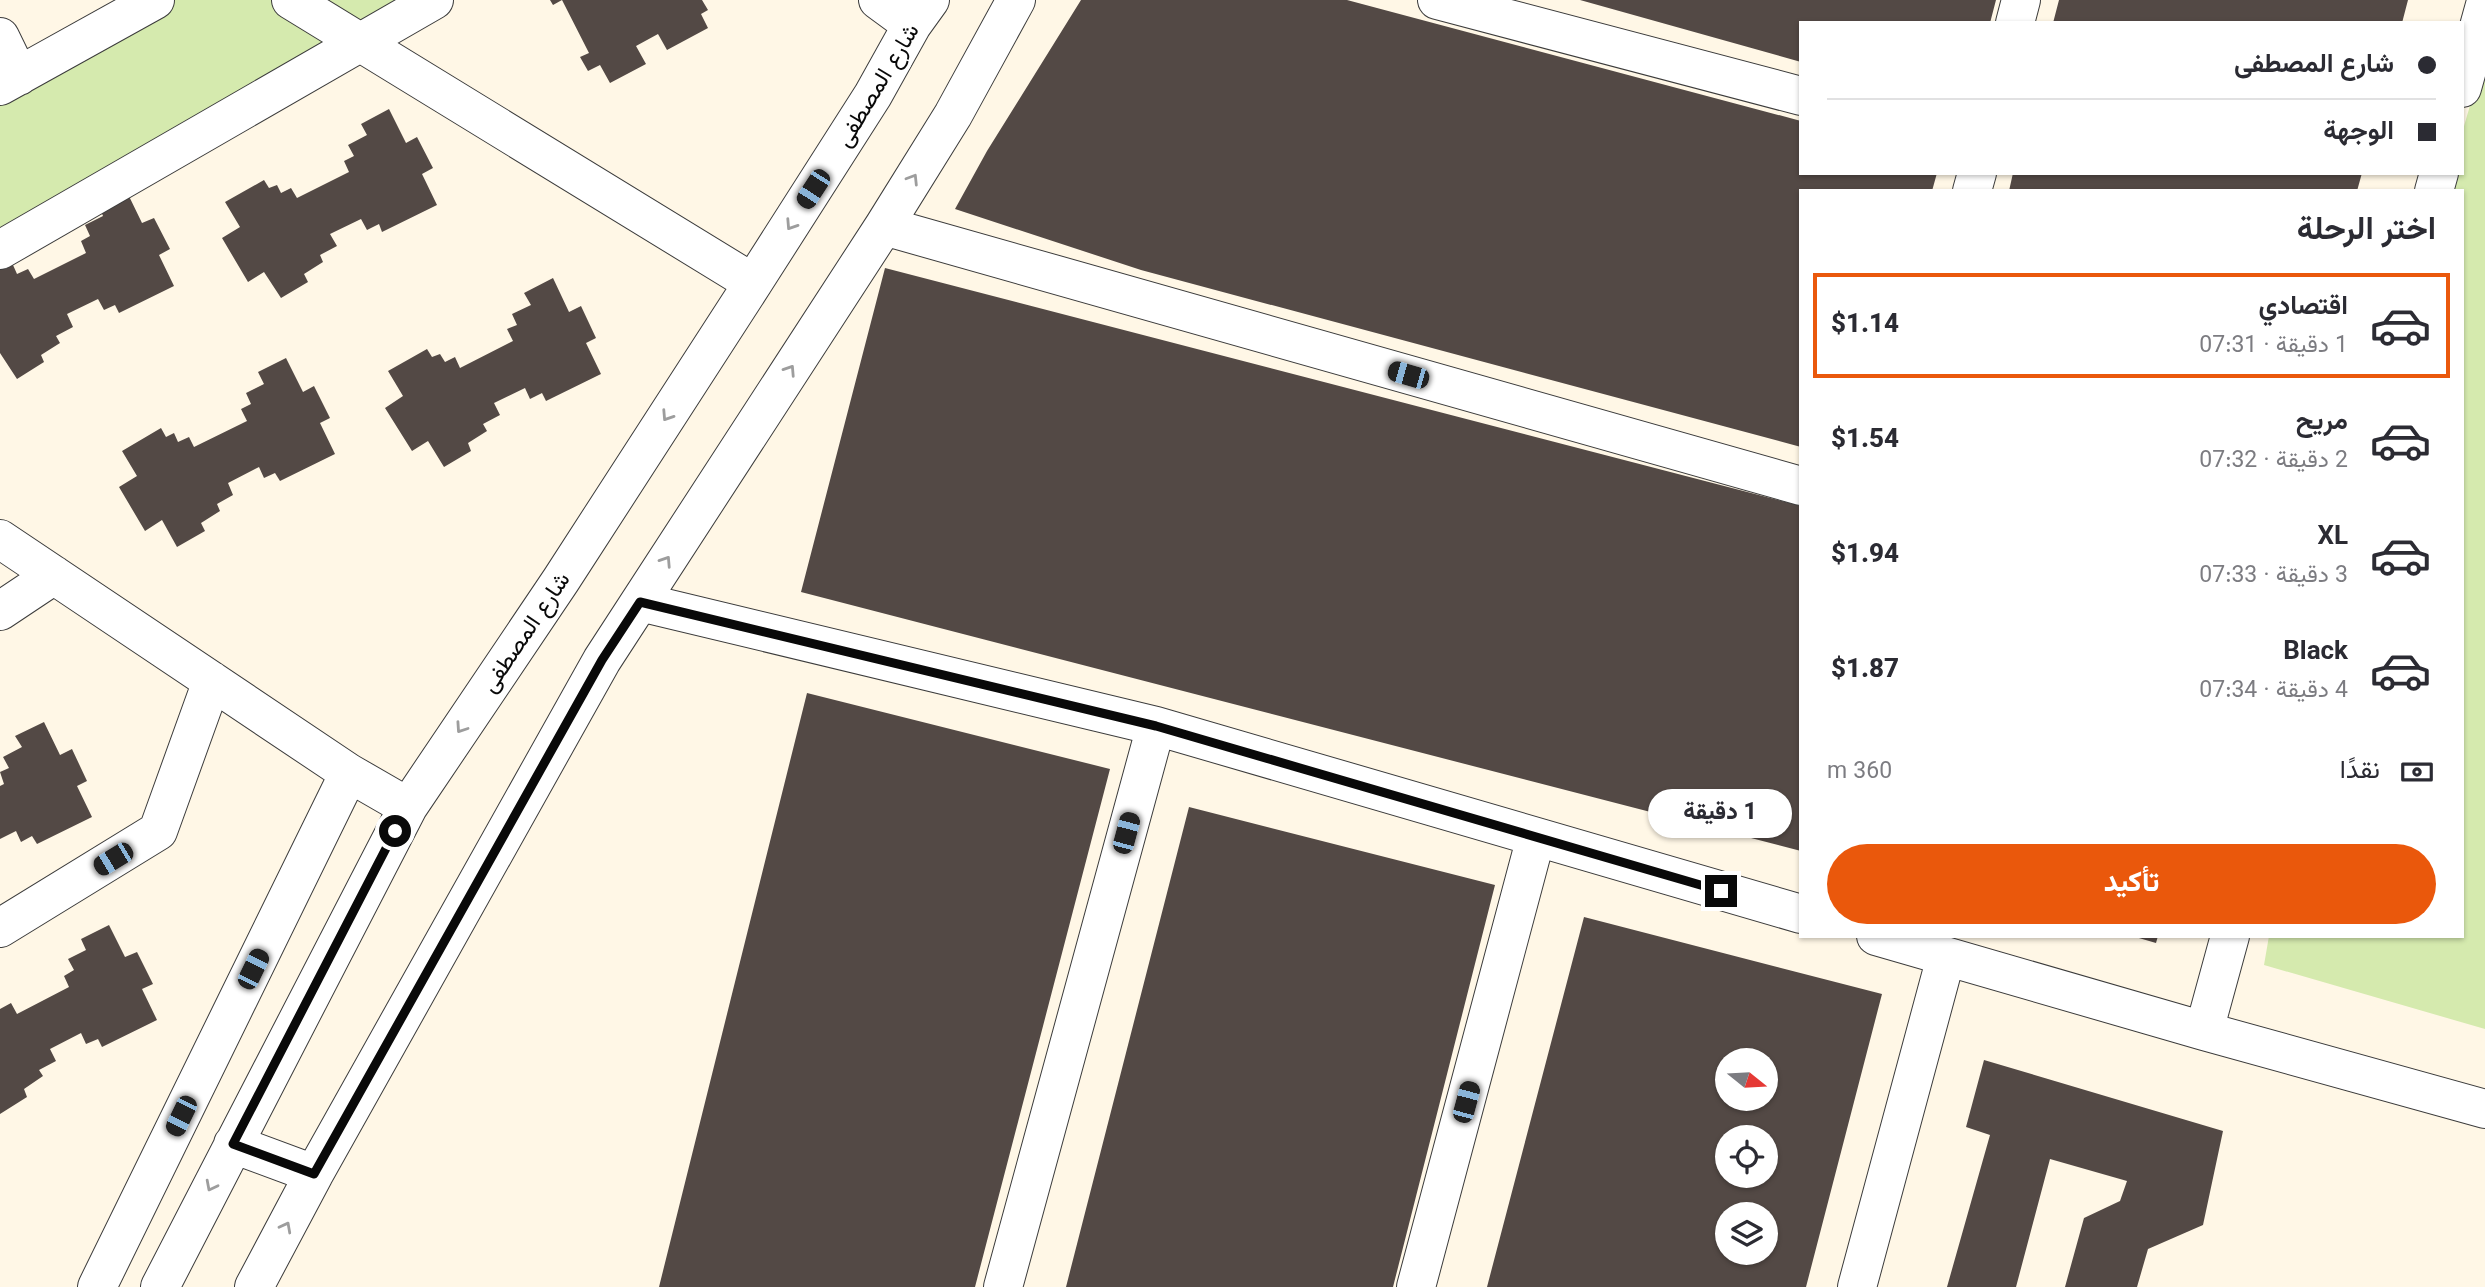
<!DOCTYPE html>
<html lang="ar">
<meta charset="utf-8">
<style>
body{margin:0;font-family:Georgia,Vazirmatn,serif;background:#f7f7f7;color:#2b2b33;direction:rtl;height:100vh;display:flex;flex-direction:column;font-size:26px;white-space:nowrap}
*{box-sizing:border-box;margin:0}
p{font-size:23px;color:#7c7c81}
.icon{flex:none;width:38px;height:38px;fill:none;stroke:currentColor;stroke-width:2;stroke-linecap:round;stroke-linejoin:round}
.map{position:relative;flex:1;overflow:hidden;direction:ltr}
.side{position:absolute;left:1799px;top:189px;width:665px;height:749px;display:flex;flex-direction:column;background:#fff;border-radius:0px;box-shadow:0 2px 5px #0004;direction:rtl}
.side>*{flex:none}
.top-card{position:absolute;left:1799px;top:21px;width:665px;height:154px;border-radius:0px;box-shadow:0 2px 5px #0004;direction:rtl;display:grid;align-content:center;height:154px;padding:0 28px;background:#fff}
.needle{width:46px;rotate:108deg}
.fabs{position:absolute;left:1715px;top:1048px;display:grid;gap:14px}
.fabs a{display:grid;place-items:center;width:63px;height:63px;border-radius:50%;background:#fff;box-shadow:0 2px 5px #0004;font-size:35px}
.end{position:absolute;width:32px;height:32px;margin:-16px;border:9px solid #090909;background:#fff;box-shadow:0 0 0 4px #fff}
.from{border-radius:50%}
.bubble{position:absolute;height:49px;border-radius:24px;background:#fff;box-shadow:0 2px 5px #0004;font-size:23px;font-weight:800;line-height:49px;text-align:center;direction:rtl}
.car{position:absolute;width:21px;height:42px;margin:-21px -10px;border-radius:9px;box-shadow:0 0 5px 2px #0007;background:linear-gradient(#222 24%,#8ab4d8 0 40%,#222 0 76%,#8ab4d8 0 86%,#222 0)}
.top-card b{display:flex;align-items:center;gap:24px;height:66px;font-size:26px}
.top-card b+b{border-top:2px solid #e1e1e2}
.top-card i{width:18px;height:18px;background:#2b2b33}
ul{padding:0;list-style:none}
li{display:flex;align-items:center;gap:21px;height:105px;margin:0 14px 10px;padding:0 14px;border:4px solid transparent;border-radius:0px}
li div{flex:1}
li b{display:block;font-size:26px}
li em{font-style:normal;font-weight:800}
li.on{border-color:#ea580c}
li>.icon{width:63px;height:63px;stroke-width:1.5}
h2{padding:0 28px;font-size:32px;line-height:84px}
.pay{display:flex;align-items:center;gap:18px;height:77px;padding:0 28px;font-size:26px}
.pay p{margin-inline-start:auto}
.action{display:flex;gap:14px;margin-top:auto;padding:14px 28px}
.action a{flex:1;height:80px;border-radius:42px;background:#ea580c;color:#fff;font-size:28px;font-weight:800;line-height:80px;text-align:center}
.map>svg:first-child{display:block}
.green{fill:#d5eaae}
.building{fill:#534945;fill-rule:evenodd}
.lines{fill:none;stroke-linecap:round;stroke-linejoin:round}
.minor-casing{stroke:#3c3c3c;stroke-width:40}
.minor{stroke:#fff;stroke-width:38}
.oneway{stroke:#9d9d9d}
.route{stroke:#090909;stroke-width:9}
.labels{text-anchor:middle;stroke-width:7;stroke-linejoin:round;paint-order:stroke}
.street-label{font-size:23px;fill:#090909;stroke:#fff}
</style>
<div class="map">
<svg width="2485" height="1287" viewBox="0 0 2485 1287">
<rect width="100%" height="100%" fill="#fff7e6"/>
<path class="green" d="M155,0H434L0,250V86Z
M2485,54V1029L2264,965L2269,936H2462V191H2445L2451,173H2462V133Z"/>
<path class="building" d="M550,0H702L708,10L701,14L708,28L667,50L658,34L636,46L646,64L610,83L600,65L588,71L580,57L589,53L562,0L553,5Z
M1081,0H1347L1801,121V173H1937L1932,191H1801V447L1141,270L955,209L987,151Z
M1580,0H1996L1990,23H1801V62Z
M2059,0H2408L2402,23H2053Z
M389,109L406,143L417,137L433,168L422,174L437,205L382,232L379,224L367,230L361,219L330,234L337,246L320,255L323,262L304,274L308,282L281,298L264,272L248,282L222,238L240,227L225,202L264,180L269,188L277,185L281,193L291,188L297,198L349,172L344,161L354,156L348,145L367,135L361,124Z
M2013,173H2362L2357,191H2009Z
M126,190L142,223L154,218L170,249L159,255L174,286L119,313L115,305L104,310L98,299L67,314L73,327L56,336L60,343L41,355L44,362L17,379L0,353V260L5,269L13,265L17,274L28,269L34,279L86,253L81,241L90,236L85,225L103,216L98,204Z
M885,268L1801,506V851L801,592Z
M553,278L569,312L581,306L596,338L586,343L601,374L546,401L542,393L530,399L525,388L494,403L500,415L483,424L487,431L468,443L471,451L444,467L428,441L412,451L385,408L403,396L388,371L427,349L432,357L440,354L445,362L455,357L460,368L513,341L507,329L517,325L512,314L531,305L524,293Z
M286,358L303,392L314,386L330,418L320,423L335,454L280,481L275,473L264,478L259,467L228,483L233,495L217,504L220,511L201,523L205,531L177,547L162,520L145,531L119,487L137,476L122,451L161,428L166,437L174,433L178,442L189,437L194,447L247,421L241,409L251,404L246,393L264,384L258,372Z
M807,693L1110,769L975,1287H659Z
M44,722L60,755L72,749L87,781L77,786L92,817L37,844L32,836L21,842L16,831L0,839V786L4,784L0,772L9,768L3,757L22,747L15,736Z
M1189,807L1495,885L1393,1287H1066Z
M1584,917L1882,994L1806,1287H1487ZM1727,1060H1766V1099H1727ZM1727,1138H1766V1176H1727ZM1727,1214H1766V1253H1727Z
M109,925L125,957L137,952L153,984L142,989L157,1020L102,1047L98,1039L86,1044L81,1033L50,1049L56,1061L39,1070L43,1076L24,1089L27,1097L0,1114V1009L11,1003L17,1014L69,987L64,976L74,970L68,959L86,950L81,939Z
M2132,936H2158L2156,943Z
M1984,1060L2223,1131L2203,1225L2148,1249L2137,1287H2065L2084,1218L2120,1201L2127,1181L2050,1159L2016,1287H1947L1990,1135L1966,1127Z"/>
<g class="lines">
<g class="minor-casing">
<path id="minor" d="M291,0L753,283
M878,0L912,25
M1437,0L1801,96
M2015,23L2021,0
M0,37L19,76
M0,86L155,0
M2462,88L2485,5
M1972,191L1977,173
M2434,191L2439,173
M884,226L1801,486
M0,250L434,0
M0,539L349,773L408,807
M640,602L1156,726L1801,914
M0,611L54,575
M0,928L158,831L212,681
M1876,936L2204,1031L2485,1109
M2204,1031L2230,936
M233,1144L314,1174
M97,1287L349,773
M160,1287L408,807L561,580L753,283L873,95L912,25L930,0
M254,1287L314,1174L602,660L884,226L953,115L1016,0
M1003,1287L1156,726
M1416,1287L1536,837
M1857,1287L1946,957"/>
</g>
<use href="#minor" class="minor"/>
</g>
<defs><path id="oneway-chevron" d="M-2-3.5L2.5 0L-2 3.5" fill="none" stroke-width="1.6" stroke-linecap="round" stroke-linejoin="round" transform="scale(1.75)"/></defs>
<g class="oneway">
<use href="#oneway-chevron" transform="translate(913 179) rotate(-58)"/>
<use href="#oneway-chevron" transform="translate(791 225) rotate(123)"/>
<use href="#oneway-chevron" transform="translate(790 370) rotate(-57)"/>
<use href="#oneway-chevron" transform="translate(667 416) rotate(123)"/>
<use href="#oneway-chevron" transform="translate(666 561) rotate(-57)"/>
<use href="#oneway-chevron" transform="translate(461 728) rotate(124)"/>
<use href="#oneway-chevron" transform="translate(211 1186) rotate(117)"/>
<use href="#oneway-chevron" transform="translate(286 1227) rotate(-62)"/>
</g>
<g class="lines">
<path class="route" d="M395,831L233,1144L314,1174L602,660L640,602L1156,726L1721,891"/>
</g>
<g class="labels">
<g class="street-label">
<text transform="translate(877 85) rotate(-59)" y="8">شارع المصطفى</text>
<text transform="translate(525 632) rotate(-56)" y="8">شارع المصطفى</text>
</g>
</g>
</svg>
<div class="fabs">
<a><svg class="needle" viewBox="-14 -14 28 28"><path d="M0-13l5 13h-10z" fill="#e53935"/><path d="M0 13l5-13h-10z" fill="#7c7c81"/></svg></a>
<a><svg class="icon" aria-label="locate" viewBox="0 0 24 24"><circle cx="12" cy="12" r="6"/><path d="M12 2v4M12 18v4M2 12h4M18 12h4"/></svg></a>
<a><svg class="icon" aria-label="layers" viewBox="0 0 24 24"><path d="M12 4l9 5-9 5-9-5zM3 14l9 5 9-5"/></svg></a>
</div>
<i class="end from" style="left:395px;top:831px"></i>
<i class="end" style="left:1721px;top:891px"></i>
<div class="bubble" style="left:1648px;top:789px;width:144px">1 دقيقة</div>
<i class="car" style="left:813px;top:189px;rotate:213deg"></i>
<i class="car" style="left:1408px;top:375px;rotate:286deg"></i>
<i class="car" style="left:1126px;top:833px;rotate:15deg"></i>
<i class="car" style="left:113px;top:859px;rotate:239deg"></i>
<i class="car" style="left:253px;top:969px;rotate:26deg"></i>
<i class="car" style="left:1466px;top:1102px;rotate:15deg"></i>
<i class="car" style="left:181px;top:1116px;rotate:206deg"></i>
<div class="top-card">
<b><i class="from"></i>شارع المصطفى</b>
<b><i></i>الوجهة</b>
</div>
<section class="side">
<h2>اختر الرحلة</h2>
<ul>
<li class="on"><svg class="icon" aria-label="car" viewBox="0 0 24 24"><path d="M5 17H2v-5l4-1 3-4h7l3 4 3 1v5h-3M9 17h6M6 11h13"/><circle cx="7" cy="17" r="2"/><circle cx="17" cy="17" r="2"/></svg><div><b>اقتصادي</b><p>1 دقيقة · 07:31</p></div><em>$1.14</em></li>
<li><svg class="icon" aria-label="car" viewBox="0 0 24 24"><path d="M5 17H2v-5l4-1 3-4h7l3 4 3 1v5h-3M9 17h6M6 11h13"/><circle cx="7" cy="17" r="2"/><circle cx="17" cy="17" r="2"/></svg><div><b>مريح</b><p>2 دقيقة · 07:32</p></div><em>$1.54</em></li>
<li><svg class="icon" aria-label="car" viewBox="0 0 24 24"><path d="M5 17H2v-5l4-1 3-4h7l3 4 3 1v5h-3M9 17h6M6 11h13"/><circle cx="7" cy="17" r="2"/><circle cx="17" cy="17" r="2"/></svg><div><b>XL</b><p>3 دقيقة · 07:33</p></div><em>$1.94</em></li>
<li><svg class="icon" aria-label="car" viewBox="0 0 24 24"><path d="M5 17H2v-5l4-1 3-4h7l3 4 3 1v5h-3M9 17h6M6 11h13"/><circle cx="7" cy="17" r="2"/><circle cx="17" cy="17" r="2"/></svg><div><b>Black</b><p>4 دقيقة · 07:34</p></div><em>$1.87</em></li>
</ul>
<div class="pay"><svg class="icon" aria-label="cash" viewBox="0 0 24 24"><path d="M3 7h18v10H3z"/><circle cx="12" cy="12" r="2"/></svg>نقدًا<p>360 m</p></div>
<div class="action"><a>تأكيد</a></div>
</section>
</div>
